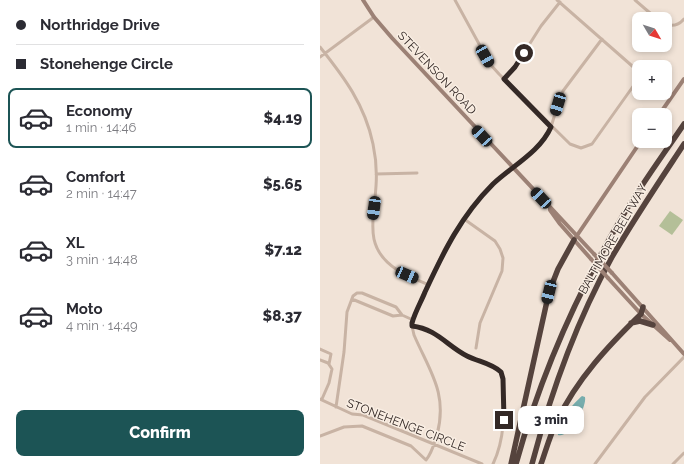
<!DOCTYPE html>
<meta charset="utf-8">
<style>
body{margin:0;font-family:Raleway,sans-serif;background:#f2f2f3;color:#2b2b33;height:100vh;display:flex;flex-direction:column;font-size:15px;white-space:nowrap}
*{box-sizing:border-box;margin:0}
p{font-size:13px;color:#7c7c81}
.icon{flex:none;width:22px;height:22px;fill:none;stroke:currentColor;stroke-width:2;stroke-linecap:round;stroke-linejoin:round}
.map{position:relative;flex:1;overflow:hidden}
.panel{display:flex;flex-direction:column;background:#fff;width:320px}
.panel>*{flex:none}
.guide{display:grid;align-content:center;height:88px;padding:0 16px;background:#fff}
.needle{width:26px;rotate:129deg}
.buttons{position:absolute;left:312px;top:12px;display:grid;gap:8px}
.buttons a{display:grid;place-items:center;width:40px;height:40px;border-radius:8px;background:#fff;box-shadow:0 2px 6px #0003;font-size:20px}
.end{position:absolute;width:18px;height:18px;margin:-9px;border:5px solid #342926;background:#fff;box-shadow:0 0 0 2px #fff}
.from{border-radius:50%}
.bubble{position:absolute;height:28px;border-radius:8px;background:#fff;box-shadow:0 2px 6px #0003;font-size:13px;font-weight:800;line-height:28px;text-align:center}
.car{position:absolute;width:12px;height:24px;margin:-12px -6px;border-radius:5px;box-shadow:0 0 3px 1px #0007;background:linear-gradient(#222 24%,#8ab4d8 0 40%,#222 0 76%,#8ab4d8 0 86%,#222 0)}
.guide b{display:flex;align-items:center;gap:14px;height:38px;font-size:15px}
.guide b+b{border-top:1px solid #e1e1e2}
.guide i{width:10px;height:10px;background:#2b2b33}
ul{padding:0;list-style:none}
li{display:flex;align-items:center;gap:12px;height:60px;margin:0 8px 6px;padding:0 8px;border:2px solid transparent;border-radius:8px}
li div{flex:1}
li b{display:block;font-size:15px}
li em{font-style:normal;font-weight:800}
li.current{border-color:#1c5455}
li>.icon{width:36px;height:36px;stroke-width:1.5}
.cta{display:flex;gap:8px;margin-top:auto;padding:8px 16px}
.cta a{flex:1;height:46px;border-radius:8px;background:#1c5455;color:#fff;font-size:16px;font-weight:800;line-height:46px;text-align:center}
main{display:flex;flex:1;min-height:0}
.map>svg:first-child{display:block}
.green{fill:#b4bf98}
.water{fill:#77adad}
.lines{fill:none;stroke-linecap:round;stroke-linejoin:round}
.street{stroke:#c8b3a4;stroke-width:3}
.secondary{stroke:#9c8175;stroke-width:4}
.highway{stroke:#55433d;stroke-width:5.5}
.secondary-bridge{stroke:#9c8175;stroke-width:4}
.route{stroke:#342926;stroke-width:5}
.labels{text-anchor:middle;stroke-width:3;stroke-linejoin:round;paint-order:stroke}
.street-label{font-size:12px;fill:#342926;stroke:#f9eee3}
</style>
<main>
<section class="panel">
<div class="guide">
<b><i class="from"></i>Northridge Drive</b>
<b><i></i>Stonehenge Circle</b>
</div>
<ul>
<li class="current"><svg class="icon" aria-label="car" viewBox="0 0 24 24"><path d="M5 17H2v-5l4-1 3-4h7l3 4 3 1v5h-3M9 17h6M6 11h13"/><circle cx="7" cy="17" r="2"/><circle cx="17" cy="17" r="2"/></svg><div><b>Economy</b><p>1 min · 14:46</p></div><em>$4.19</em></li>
<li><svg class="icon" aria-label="car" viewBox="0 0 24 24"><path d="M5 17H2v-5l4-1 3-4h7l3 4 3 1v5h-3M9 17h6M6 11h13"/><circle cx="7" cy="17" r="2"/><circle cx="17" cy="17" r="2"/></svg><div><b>Comfort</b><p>2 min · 14:47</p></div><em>$5.65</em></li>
<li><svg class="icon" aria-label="car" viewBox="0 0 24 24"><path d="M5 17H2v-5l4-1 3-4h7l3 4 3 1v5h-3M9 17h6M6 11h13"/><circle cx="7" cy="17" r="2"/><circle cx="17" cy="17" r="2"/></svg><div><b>XL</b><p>3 min · 14:48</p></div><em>$7.12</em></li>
<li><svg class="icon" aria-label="car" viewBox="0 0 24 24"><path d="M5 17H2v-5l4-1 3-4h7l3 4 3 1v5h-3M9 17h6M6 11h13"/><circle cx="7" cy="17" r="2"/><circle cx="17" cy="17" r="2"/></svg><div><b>Moto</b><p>4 min · 14:49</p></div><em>$8.37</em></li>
</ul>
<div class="cta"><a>Confirm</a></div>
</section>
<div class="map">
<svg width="364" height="464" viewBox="0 0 364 464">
<rect width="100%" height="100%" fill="#f1e3d7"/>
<path class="green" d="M350,211L363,220L352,235L339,226Z"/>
<path class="water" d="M262,396L265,397C267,407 250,438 238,435C235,423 253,404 262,396Z"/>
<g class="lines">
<path class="street" d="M135,0L170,64L179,74L250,144L261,148L272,144L319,78
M237,0L319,72
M315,0L337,19
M345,24C353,27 359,25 364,19
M0,47C24,77 45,105 53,144C56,158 57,172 56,186C54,219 43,247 76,269C86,276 98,280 109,285
M0,57L54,17
M184,79L195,67L221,26L240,2
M56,174L97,173
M144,219L175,241L180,249L183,258L182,271L160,323L156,348
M32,299L73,316L82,315
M92,326C117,329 127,347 148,357C160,362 172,363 181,372L183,379C184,408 186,437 173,464
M0,349L11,354L9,364
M0,360L8,363L12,369L9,383L2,399
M0,399L32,414L43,415L162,464
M16,407L24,352L27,312L33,296L37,293H42L76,307L82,315L93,320
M0,436L24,427L42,426L91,446L106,460C112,453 114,444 117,435C128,393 110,372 94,335L92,326L93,320L124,250L137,229L155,204L173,184L215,149L225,137L231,127L238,104L243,91L282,39
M275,464L325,397L364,357
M353,464L364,453"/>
<path class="secondary" d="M43,0L54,17L72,38L274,254
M339,115L364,79
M230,208V210L240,224L271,259
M256,237L321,141
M292,273L364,354
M288,278L321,314L350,340"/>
<path class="highway" d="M311,323L320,321L333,325
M191,464L229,292L238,269L254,240
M196,464C220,377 256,295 302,217C321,185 343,155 364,124
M212,464C231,392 256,322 292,257C314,219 339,182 364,144
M221,464C226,450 230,435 237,421C257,379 288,346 321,314L323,307"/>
<path class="secondary-bridge" d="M274,254L292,273
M271,259L288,278"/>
</g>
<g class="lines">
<path class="route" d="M184,420L183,379L181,372C171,363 159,362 147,356C127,346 117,329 92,326V323C95,312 101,302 105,292C124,251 141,216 173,184C192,166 220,152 231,127L184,79L195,67L204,53"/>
</g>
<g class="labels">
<g class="street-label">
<text transform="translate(117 73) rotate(47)" y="4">STEVENSON ROAD</text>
<text transform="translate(293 239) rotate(-60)" y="4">BALTIMORE BELTWAY</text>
<text transform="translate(86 425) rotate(21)" y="4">STONEHENGE CIRCLE</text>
</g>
</g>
</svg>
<div class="buttons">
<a><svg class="needle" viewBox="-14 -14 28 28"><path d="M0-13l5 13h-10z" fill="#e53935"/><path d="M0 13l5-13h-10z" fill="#7c7c81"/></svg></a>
<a>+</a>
<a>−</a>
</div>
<i class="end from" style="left:204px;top:53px"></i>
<i class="end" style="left:184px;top:420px"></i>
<div class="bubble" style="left:198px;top:406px;width:66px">3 min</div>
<i class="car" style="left:165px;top:56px;rotate:150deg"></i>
<i class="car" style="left:238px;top:104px;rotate:197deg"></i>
<i class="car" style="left:162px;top:136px;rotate:317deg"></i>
<i class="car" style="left:221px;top:198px;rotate:317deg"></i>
<i class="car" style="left:54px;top:208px;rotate:188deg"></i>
<i class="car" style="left:87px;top:275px;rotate:113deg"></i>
<i class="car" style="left:229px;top:292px;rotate:194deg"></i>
</div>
</main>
